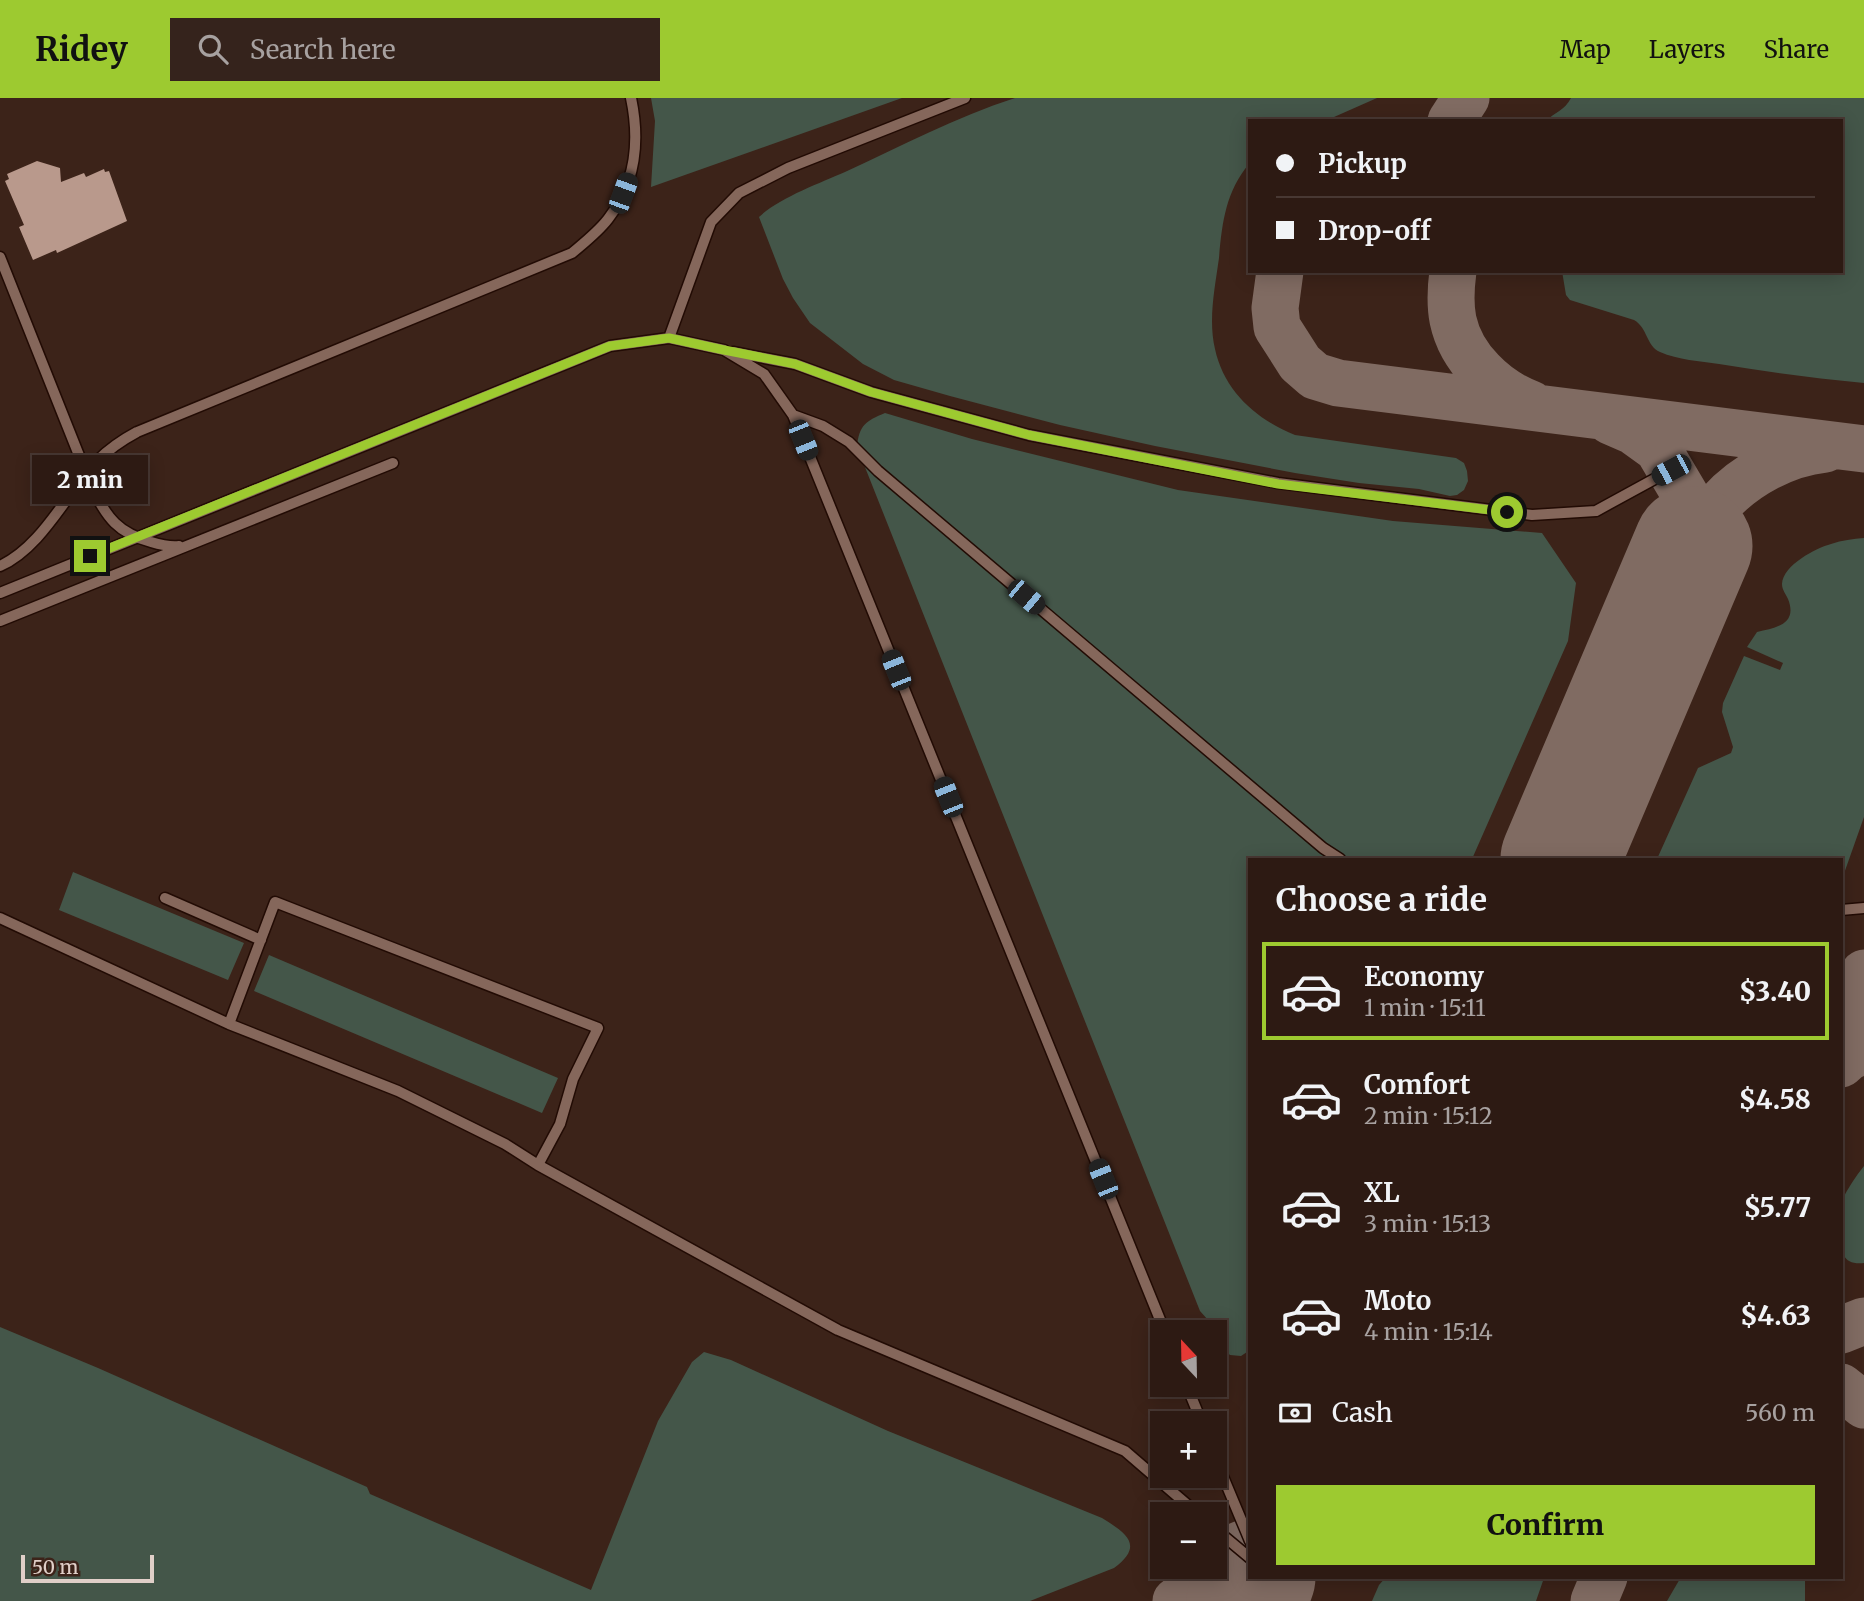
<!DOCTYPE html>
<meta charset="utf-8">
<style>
body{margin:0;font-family:Merriweather,serif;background:#35231c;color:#f1f3f6;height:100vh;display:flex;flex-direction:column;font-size:26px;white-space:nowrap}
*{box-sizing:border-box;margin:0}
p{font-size:23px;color:#a7a1a0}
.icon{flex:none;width:38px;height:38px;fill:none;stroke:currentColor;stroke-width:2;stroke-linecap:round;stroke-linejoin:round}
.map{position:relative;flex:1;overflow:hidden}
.panel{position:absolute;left:1248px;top:760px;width:595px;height:721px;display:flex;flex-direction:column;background:#2d1a13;border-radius:0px;box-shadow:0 4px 18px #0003,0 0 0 2px #483833}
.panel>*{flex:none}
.hud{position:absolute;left:1248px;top:21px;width:595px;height:154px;border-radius:0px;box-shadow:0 4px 18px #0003,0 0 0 2px #483833;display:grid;align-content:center;height:154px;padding:0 28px;background:#2d1a13}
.needle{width:46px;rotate:338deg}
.fabs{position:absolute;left:1150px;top:1222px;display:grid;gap:14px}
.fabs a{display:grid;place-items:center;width:77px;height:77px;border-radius:0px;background:#2d1a13;box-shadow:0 4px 18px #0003,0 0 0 2px #483833;font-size:35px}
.scale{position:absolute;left:21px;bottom:18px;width:133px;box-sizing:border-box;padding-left:7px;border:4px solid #e0cfc8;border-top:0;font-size:19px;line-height:24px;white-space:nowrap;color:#e0cfc8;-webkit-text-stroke:5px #3c2319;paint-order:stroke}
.end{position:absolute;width:32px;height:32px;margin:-16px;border:9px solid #9dca30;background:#111;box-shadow:0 0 0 4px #111}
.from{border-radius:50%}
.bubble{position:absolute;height:49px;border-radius:0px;background:#2d1a13;box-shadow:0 4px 18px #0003,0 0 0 2px #483833;font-size:23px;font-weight:800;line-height:49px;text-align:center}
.car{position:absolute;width:21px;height:42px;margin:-21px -10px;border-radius:9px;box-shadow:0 0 5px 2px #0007;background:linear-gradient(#222 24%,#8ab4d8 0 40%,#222 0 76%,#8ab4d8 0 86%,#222 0)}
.hud b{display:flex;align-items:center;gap:24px;height:66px;font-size:26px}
.hud b+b{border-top:2px solid #483833}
.hud i{width:18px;height:18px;background:#f1f3f6}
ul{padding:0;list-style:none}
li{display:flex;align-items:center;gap:21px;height:98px;margin:0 14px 10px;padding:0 14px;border:4px solid transparent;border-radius:0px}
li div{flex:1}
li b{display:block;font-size:26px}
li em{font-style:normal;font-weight:800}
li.current{border-color:#9dca30}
li>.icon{width:63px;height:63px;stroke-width:1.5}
h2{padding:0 28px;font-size:32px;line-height:84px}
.pay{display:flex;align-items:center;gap:18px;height:77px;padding:0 28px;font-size:26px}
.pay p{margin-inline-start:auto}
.primary-button{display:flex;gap:14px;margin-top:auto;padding:14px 28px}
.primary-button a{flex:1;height:80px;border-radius:0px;background:#9dca30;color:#111;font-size:28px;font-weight:800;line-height:80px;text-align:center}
header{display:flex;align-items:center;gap:42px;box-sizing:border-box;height:98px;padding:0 35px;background:#9dca30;color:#111}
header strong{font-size:33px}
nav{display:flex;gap:38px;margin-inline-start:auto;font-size:24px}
.search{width:490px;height:63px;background:#35231c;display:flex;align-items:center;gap:18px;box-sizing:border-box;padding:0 24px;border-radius:0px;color:#a7a1a0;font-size:26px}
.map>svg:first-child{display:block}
.green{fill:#445649}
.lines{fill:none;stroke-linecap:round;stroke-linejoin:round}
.taxiway{stroke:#806b62;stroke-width:47}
.runway{stroke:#806b62;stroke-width:119}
.building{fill:#b9998c}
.lane-casing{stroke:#220b04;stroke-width:13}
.lane{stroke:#85675b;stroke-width:10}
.route{stroke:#9dca30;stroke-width:9}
</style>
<header>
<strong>Ridey</strong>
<div class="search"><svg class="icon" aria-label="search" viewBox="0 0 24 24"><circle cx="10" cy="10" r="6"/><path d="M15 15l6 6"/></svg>Search here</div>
<nav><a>Map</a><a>Layers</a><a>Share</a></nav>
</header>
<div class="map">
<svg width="1864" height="1503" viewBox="0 0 1864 1503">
<rect width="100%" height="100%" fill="#3c2319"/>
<path class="green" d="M651,0H902L651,89L655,23Z
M1015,0H1377L1325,23H1250L1249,66C1226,93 1222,125 1219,160C1215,189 1208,222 1215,251C1224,293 1257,322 1295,337L1456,360L1464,365L1467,373L1468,383L1464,392L1457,397L1450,398L1419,391L1359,385L1295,375L1155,348L1060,327L950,298L894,282L863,266L810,225L793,200L783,181L759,119C779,100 820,85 845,74C901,48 956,19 1015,0Z
M1571,0H1864V285C1815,280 1767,274 1719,266C1700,263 1678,262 1660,254C1646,248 1648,230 1634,222L1570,202L1566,197L1562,173H1841V23H1546C1555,14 1565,12 1571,0Z
M885,315L972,341L1178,392L1393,423L1542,435L1576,485L1568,543L1472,761H1250V1252L1241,1258L1230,1257L1223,1250L1216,1231L1200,1213L857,349C859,327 866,323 885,315Z
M1864,440V719L1841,784V761H1657L1698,670L1731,655L1733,649L1722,614L1723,605L1744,558L1780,572L1783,565L1747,549L1757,534C1776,530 1798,526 1788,501C1786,496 1782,492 1782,486C1783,467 1816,450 1831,446C1842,442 1853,441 1864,440Z
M73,774L244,845L228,882L59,812Z
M269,857L558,980L542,1015L254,893Z
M1864,1068V1165C1836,1168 1841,1143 1841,1124C1841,1117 1839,1108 1842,1102C1848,1090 1856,1078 1864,1068Z
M0,1229L98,1270L367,1389L370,1396L591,1492L658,1323L692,1264L704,1254L731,1262L888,1333L1102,1420C1126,1435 1145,1447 1114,1470L1030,1503H0Z
M1386,1479H1544V1480L1536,1503H1372L1379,1487Z
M1681,1479H1805V1503H1667Z"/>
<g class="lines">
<path class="taxiway" d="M1451,23L1466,0
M1280,173L1275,210L1277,229L1300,265L1315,278L1338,285L1864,351
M1453,173C1451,188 1450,207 1453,222C1461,260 1495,293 1531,306
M1610,323L1633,333L1658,351L1687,400L1693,423V448
M1693,448C1701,434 1709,417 1719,406C1745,377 1786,355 1825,351
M1841,928L1864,875
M1841,966L1849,959L1864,952
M1841,1232L1864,1223
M1841,1289L1864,1307
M1176,1503L1250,1474
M1594,1503L1604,1479"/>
<path class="runway" d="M1560,761L1693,448
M1246,1503L1256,1479"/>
</g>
<path class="building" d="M37,63L60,70L61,84L84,75L86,79L104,71L105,74L109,73L127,123L57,155L56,152L33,162L19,129L24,127L5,83L9,81L7,76Z"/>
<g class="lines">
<g class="lane-casing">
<path id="lane" d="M0,159L92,390C107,420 118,435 151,444C161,447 169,449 179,448
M669,240L711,124L739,95L788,70L965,0
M733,254L795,266L871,294L1029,337L1278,385L1532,417L1596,413L1671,372
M793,317L823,328L849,344L878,373L1323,750L1340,761
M0,468C42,449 66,396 97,363C109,351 122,342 137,334L572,155C585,144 598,134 608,121C636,85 640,43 631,0
M0,495L610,248L669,240L724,252L764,276L793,317L1165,1234
M0,523L393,365
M165,800L261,842
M1841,812L1864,810
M0,820L229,926L398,993L505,1046L538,1067L838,1232L1125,1353L1198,1416
M229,926L275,804L598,930L573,981L560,1026L538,1067
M1186,1286L1202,1325
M1214,1357L1250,1443
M1214,1430L1250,1460"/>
</g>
<use href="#lane" class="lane"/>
</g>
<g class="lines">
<path class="route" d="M90,458L610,248L669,240L724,252L795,266L871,294L1029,337L1278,386L1507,414"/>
</g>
</svg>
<div class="fabs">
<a><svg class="needle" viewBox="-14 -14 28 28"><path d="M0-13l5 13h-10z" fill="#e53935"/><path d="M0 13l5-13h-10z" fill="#a7a1a0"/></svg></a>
<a>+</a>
<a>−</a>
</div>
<div class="scale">50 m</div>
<i class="end from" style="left:1507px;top:414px"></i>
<i class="end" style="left:90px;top:458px"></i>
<div class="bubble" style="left:32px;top:357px;width:116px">2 min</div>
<i class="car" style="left:623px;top:95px;rotate:20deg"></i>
<i class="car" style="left:803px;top:342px;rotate:158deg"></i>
<i class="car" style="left:1671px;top:372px;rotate:242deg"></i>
<i class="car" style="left:1026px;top:499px;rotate:130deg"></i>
<i class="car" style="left:896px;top:572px;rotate:338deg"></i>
<i class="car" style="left:948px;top:699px;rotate:338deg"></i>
<i class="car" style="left:1103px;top:1081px;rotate:338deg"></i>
<div class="hud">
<b><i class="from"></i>Pickup</b>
<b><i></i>Drop-off</b>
</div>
<section class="panel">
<h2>Choose a ride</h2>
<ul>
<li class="current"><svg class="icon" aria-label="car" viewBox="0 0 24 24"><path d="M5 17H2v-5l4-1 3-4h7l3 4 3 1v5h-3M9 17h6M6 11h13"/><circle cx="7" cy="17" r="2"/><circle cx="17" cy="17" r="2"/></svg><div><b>Economy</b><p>1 min · 15:11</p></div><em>$3.40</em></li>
<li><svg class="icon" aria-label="car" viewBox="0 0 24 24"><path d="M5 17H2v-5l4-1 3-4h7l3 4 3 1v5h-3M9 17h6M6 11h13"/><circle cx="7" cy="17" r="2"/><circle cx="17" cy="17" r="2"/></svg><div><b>Comfort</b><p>2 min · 15:12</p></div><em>$4.58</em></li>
<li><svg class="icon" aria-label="car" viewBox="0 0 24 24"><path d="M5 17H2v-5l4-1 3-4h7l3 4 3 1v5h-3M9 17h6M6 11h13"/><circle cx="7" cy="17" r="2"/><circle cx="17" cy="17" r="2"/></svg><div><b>XL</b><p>3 min · 15:13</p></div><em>$5.77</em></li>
<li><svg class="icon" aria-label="car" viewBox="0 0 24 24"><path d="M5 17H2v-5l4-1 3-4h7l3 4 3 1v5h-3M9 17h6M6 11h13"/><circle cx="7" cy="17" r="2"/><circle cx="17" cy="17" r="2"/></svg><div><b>Moto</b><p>4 min · 15:14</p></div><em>$4.63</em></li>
</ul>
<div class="pay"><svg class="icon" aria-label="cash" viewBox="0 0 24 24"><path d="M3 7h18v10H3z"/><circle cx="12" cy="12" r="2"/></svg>Cash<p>560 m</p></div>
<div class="primary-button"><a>Confirm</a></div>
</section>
</div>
